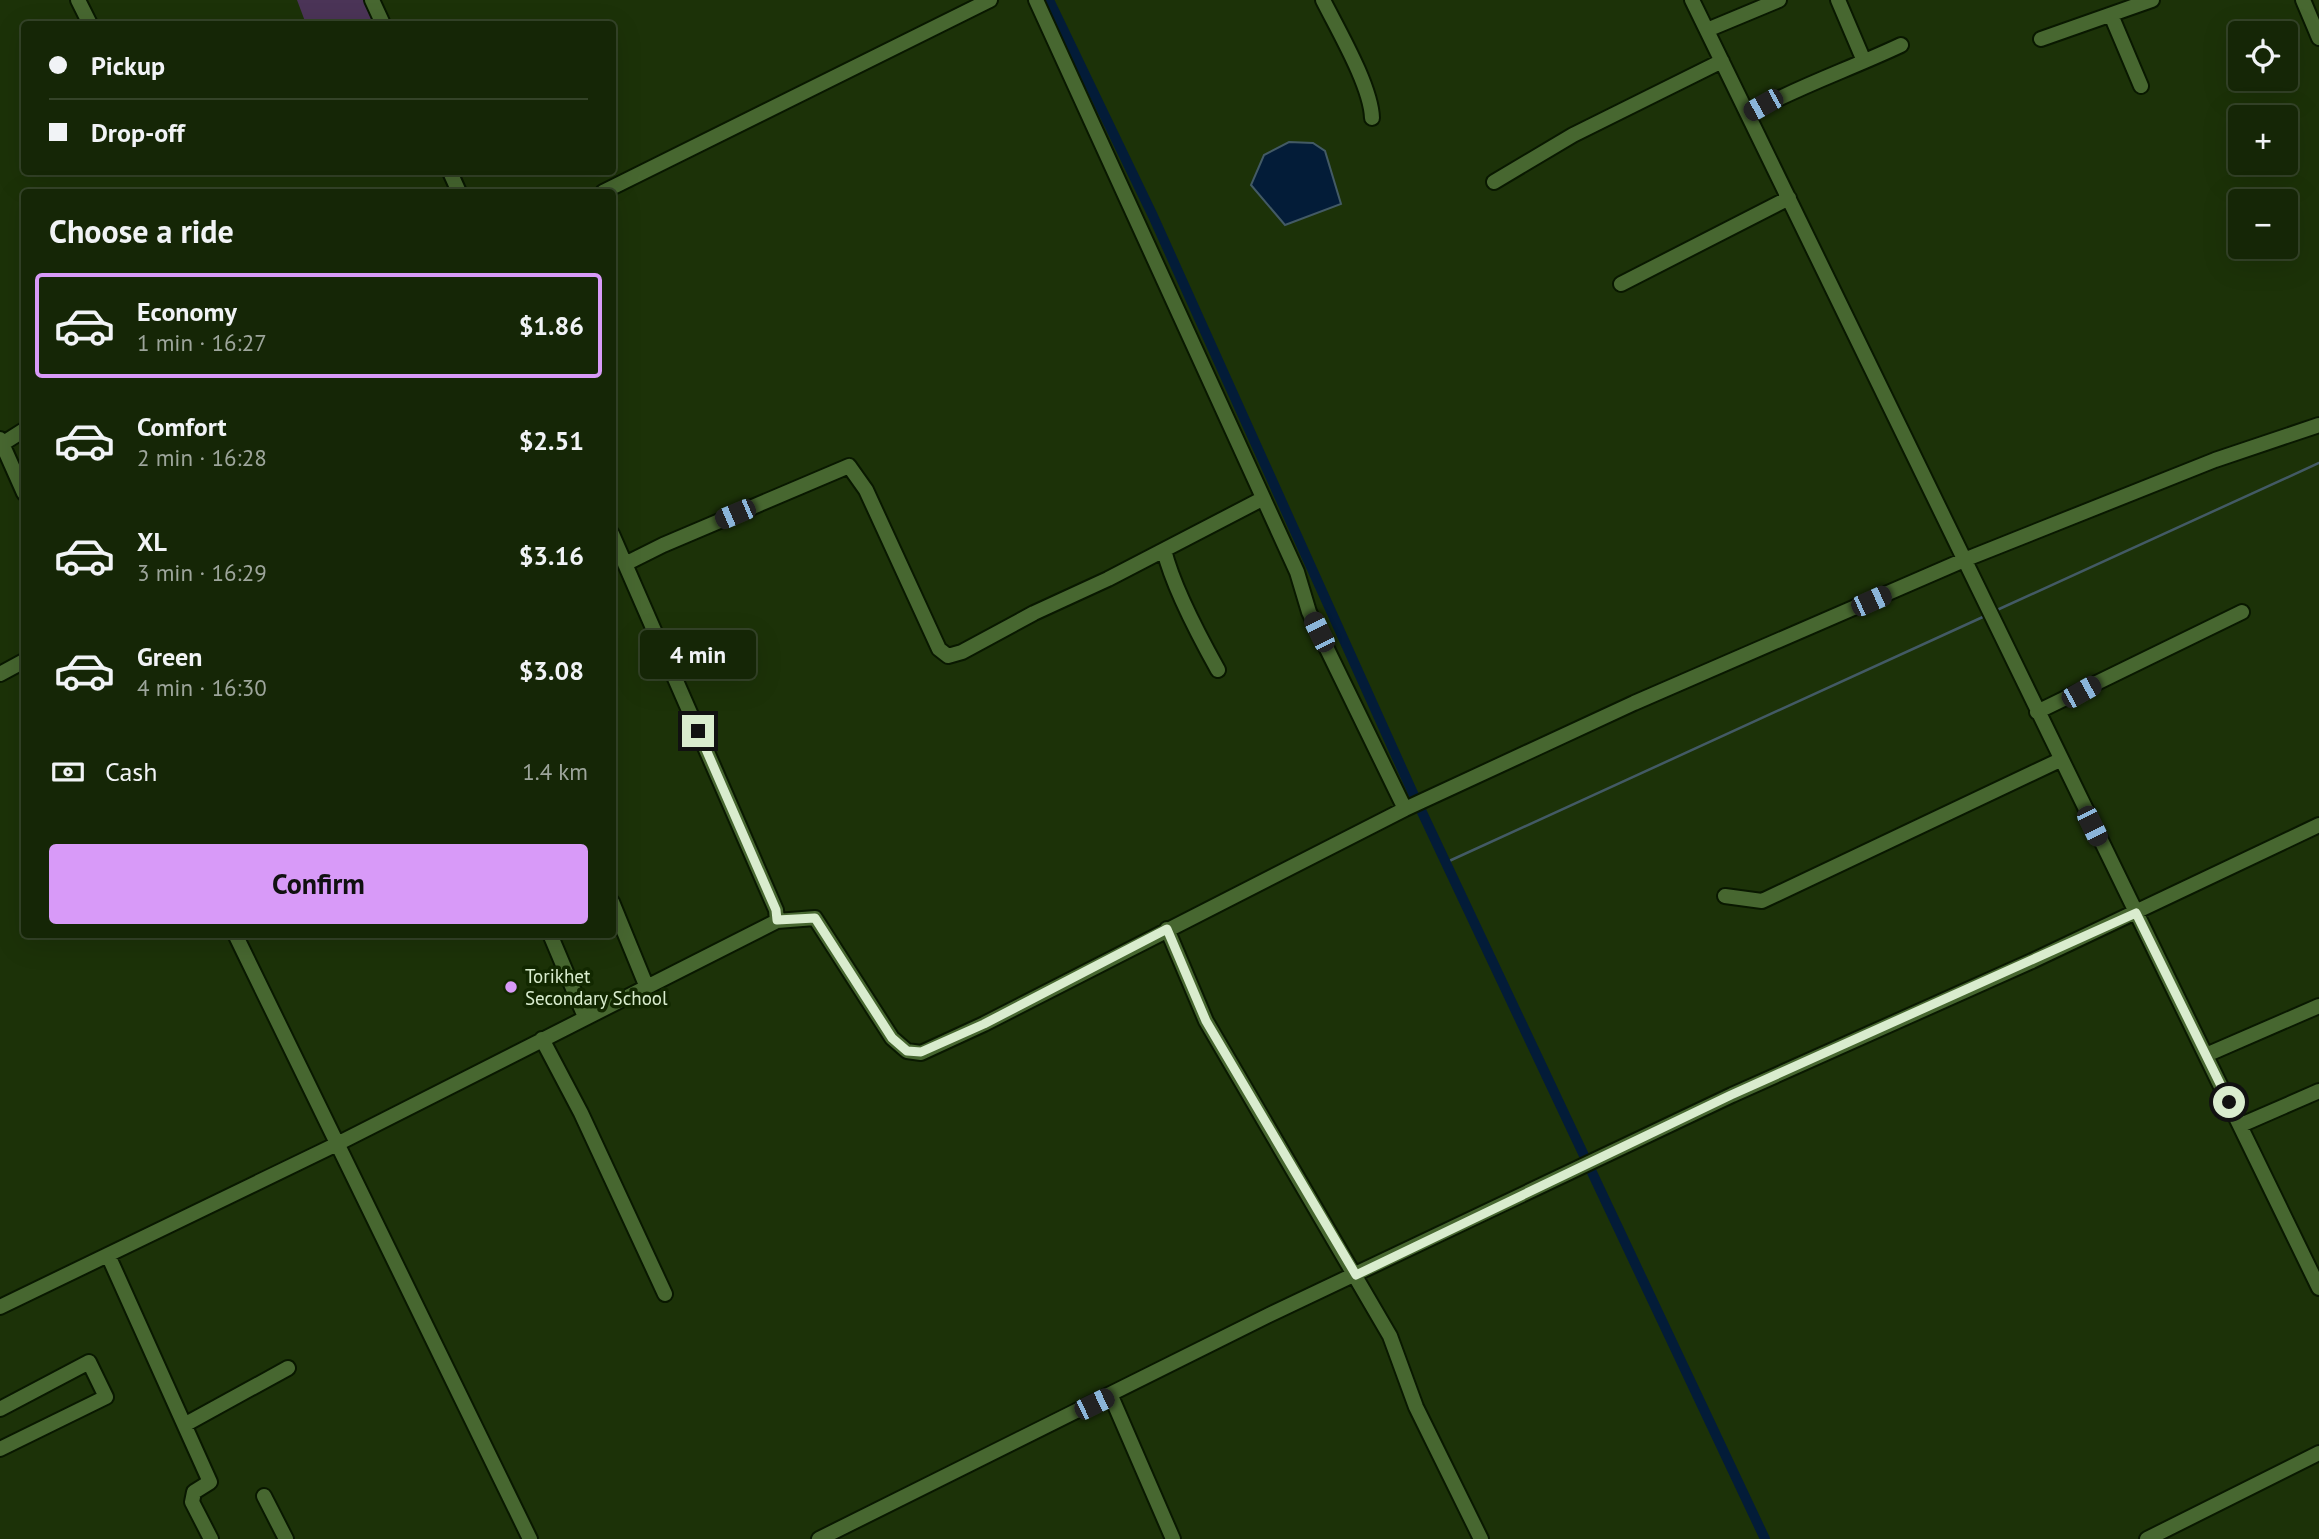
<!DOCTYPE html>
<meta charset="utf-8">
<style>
body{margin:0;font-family:"PT Sans",sans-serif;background:#1e2e10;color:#f1f3f6;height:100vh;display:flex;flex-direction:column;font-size:26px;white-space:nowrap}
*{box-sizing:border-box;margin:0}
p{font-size:23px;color:#9da59b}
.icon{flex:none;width:38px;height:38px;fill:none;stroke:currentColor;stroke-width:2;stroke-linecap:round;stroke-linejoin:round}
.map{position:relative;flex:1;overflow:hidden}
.details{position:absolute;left:21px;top:189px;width:595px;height:749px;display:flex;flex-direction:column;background:#152606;border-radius:7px;box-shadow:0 7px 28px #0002,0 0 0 2px #344328}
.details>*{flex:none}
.hud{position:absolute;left:21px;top:21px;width:595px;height:154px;border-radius:7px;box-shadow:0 7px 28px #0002,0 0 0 2px #344328;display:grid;align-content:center;height:154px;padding:0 28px;background:#152606}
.controls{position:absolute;left:2228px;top:21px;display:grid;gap:14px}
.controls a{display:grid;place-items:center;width:70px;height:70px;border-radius:7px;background:#152606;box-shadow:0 7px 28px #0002,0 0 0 2px #344328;font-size:35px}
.end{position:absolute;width:32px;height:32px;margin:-16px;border:9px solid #d9ecce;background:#111;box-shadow:0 0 0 4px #111}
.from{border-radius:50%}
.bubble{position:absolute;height:49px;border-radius:7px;background:#152606;box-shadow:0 7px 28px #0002,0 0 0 2px #344328;font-size:23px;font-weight:600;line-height:49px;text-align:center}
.car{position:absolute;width:21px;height:42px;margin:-21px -10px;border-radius:9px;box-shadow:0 0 5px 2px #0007;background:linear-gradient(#222 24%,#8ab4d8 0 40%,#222 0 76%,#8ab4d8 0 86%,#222 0)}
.hud b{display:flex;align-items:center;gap:24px;height:66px;font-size:26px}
.hud b+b{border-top:2px solid #344328}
.hud i{width:18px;height:18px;background:#f1f3f6}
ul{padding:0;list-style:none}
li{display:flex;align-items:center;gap:21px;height:105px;margin:0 14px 10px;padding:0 14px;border:4px solid transparent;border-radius:7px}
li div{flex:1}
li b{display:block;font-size:26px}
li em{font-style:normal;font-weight:600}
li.selected{border-color:#d89af8}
li>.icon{width:63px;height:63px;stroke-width:1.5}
h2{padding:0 28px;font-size:32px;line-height:84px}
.pay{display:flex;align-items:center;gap:18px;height:77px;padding:0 28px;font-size:26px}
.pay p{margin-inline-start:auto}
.primary-button{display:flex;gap:14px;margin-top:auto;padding:14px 28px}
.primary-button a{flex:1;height:80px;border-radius:7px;background:#d89af8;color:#111;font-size:28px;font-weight:600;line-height:80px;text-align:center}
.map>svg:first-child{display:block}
.green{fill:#4b3457}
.water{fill:#031c38;stroke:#435a65;stroke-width:2}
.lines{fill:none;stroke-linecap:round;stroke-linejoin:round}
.stream{stroke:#435a65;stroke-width:2.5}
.canal{stroke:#031c38;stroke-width:10}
.minor-casing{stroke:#091800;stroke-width:18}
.minor{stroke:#476730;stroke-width:14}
.route{stroke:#d9ecce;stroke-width:9}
.poi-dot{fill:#d89af8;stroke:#122800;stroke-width:2.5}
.labels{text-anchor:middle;stroke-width:7;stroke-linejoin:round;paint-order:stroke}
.poi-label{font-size:19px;fill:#d9ecce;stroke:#122800;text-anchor:start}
</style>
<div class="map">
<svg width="2319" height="1539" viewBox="0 0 2319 1539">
<rect width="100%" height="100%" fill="#1c3208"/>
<path class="green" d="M297,0H371L382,24H306Z"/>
<path class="water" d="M1289,142L1313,143L1325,151L1341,204L1285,225L1251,185L1264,155Z"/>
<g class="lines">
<path class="stream" d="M1997,610L2319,463
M1447,862L1985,616"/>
<path class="canal" d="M1049,0L1153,216L1412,791L1765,1539"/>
<g class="minor-casing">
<path id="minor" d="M78,0L90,24
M372,0L383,24
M1036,0L1297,572L1309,612L1405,809
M1323,0C1338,30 1371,86 1372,118
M1692,0L2319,1288
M1838,0L1864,61
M2303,0L2319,38
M2111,15L2141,86
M1707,30L1779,0
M2041,39L2152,0
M1748,114C1797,87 1850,69 1901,45
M450,172L459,192
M1494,182L1573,135L1722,61
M603,192L990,0
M1621,284L1789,198
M0,439L24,493
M2,444L24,430
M1164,550C1173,587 1199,636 1218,670
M625,564L663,545L849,466L866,490L939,649L948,656L962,652L1034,613L1108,579L1262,499
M0,674L24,661
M2037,712L2242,612
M1725,896L1762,901L2060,760
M612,902L646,985
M777,921L815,918L892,1038L907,1051L921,1053L984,1024L1405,809L1634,703L1964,560L2215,460L2319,425
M1167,929L1206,1021L1390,1336L1416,1407L1481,1539
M235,934L530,1539
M550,934L585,1017
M542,1039L581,1113L665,1294
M2206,1055L2319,1006
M2241,1125L2319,1091
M108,1255L210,1482L194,1492L192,1502L211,1539
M0,1307L337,1144L777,921L776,910L612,534
M1111,1396L1173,1539
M0,1409L89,1362L106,1397L0,1449
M186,1424L288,1368
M264,1496L286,1539
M819,1539L1269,1315L1732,1095L2032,961L2319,825
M2147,1539L2319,1453"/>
</g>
<use href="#minor" class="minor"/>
</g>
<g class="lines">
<path class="route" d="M698,731L776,910L777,920L815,918L892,1038L907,1051L921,1052L984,1024L1167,929L1206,1021L1356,1275L1731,1095L2136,913L2229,1102"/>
</g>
<circle class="poi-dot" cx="511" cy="987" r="7"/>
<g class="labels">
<g class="poi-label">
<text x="525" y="983">Torikhet<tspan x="525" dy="22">Secondary School</tspan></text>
</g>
</g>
</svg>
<div class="controls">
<a><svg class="icon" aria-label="locate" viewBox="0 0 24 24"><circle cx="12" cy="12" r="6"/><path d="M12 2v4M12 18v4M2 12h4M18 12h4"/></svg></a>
<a>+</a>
<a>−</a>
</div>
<i class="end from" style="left:2229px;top:1102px"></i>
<i class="end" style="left:698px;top:731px"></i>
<div class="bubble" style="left:640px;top:630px;width:116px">4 min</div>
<i class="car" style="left:1763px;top:105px;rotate:241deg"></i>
<i class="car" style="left:735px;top:514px;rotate:247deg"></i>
<i class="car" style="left:1871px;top:601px;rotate:66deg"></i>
<i class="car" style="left:1319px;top:632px;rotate:334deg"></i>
<i class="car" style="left:2081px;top:692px;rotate:61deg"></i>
<i class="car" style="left:2092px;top:826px;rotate:154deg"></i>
<i class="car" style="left:1094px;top:1404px;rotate:64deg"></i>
<div class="hud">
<b><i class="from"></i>Pickup</b>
<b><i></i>Drop-off</b>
</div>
<section class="details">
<h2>Choose a ride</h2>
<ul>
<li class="selected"><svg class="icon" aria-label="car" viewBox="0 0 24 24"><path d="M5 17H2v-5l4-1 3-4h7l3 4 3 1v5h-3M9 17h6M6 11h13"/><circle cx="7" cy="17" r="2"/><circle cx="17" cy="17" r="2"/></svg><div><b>Economy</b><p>1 min · 16:27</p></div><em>$1.86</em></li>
<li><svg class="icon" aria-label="car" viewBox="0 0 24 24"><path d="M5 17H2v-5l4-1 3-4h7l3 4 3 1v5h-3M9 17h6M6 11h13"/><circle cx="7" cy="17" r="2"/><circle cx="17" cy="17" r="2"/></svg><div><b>Comfort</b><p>2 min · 16:28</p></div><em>$2.51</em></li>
<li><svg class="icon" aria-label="car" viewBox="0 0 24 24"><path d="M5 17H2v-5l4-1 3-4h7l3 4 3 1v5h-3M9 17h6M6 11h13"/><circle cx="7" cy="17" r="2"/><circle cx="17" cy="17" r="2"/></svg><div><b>XL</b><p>3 min · 16:29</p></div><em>$3.16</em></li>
<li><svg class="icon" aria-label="car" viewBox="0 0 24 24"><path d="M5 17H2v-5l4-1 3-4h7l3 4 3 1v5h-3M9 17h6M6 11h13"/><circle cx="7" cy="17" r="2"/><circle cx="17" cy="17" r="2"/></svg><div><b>Green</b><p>4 min · 16:30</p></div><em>$3.08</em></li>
</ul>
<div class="pay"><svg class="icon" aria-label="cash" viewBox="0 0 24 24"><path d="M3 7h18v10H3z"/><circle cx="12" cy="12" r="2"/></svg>Cash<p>1.4 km</p></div>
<div class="primary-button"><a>Confirm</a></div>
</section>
</div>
